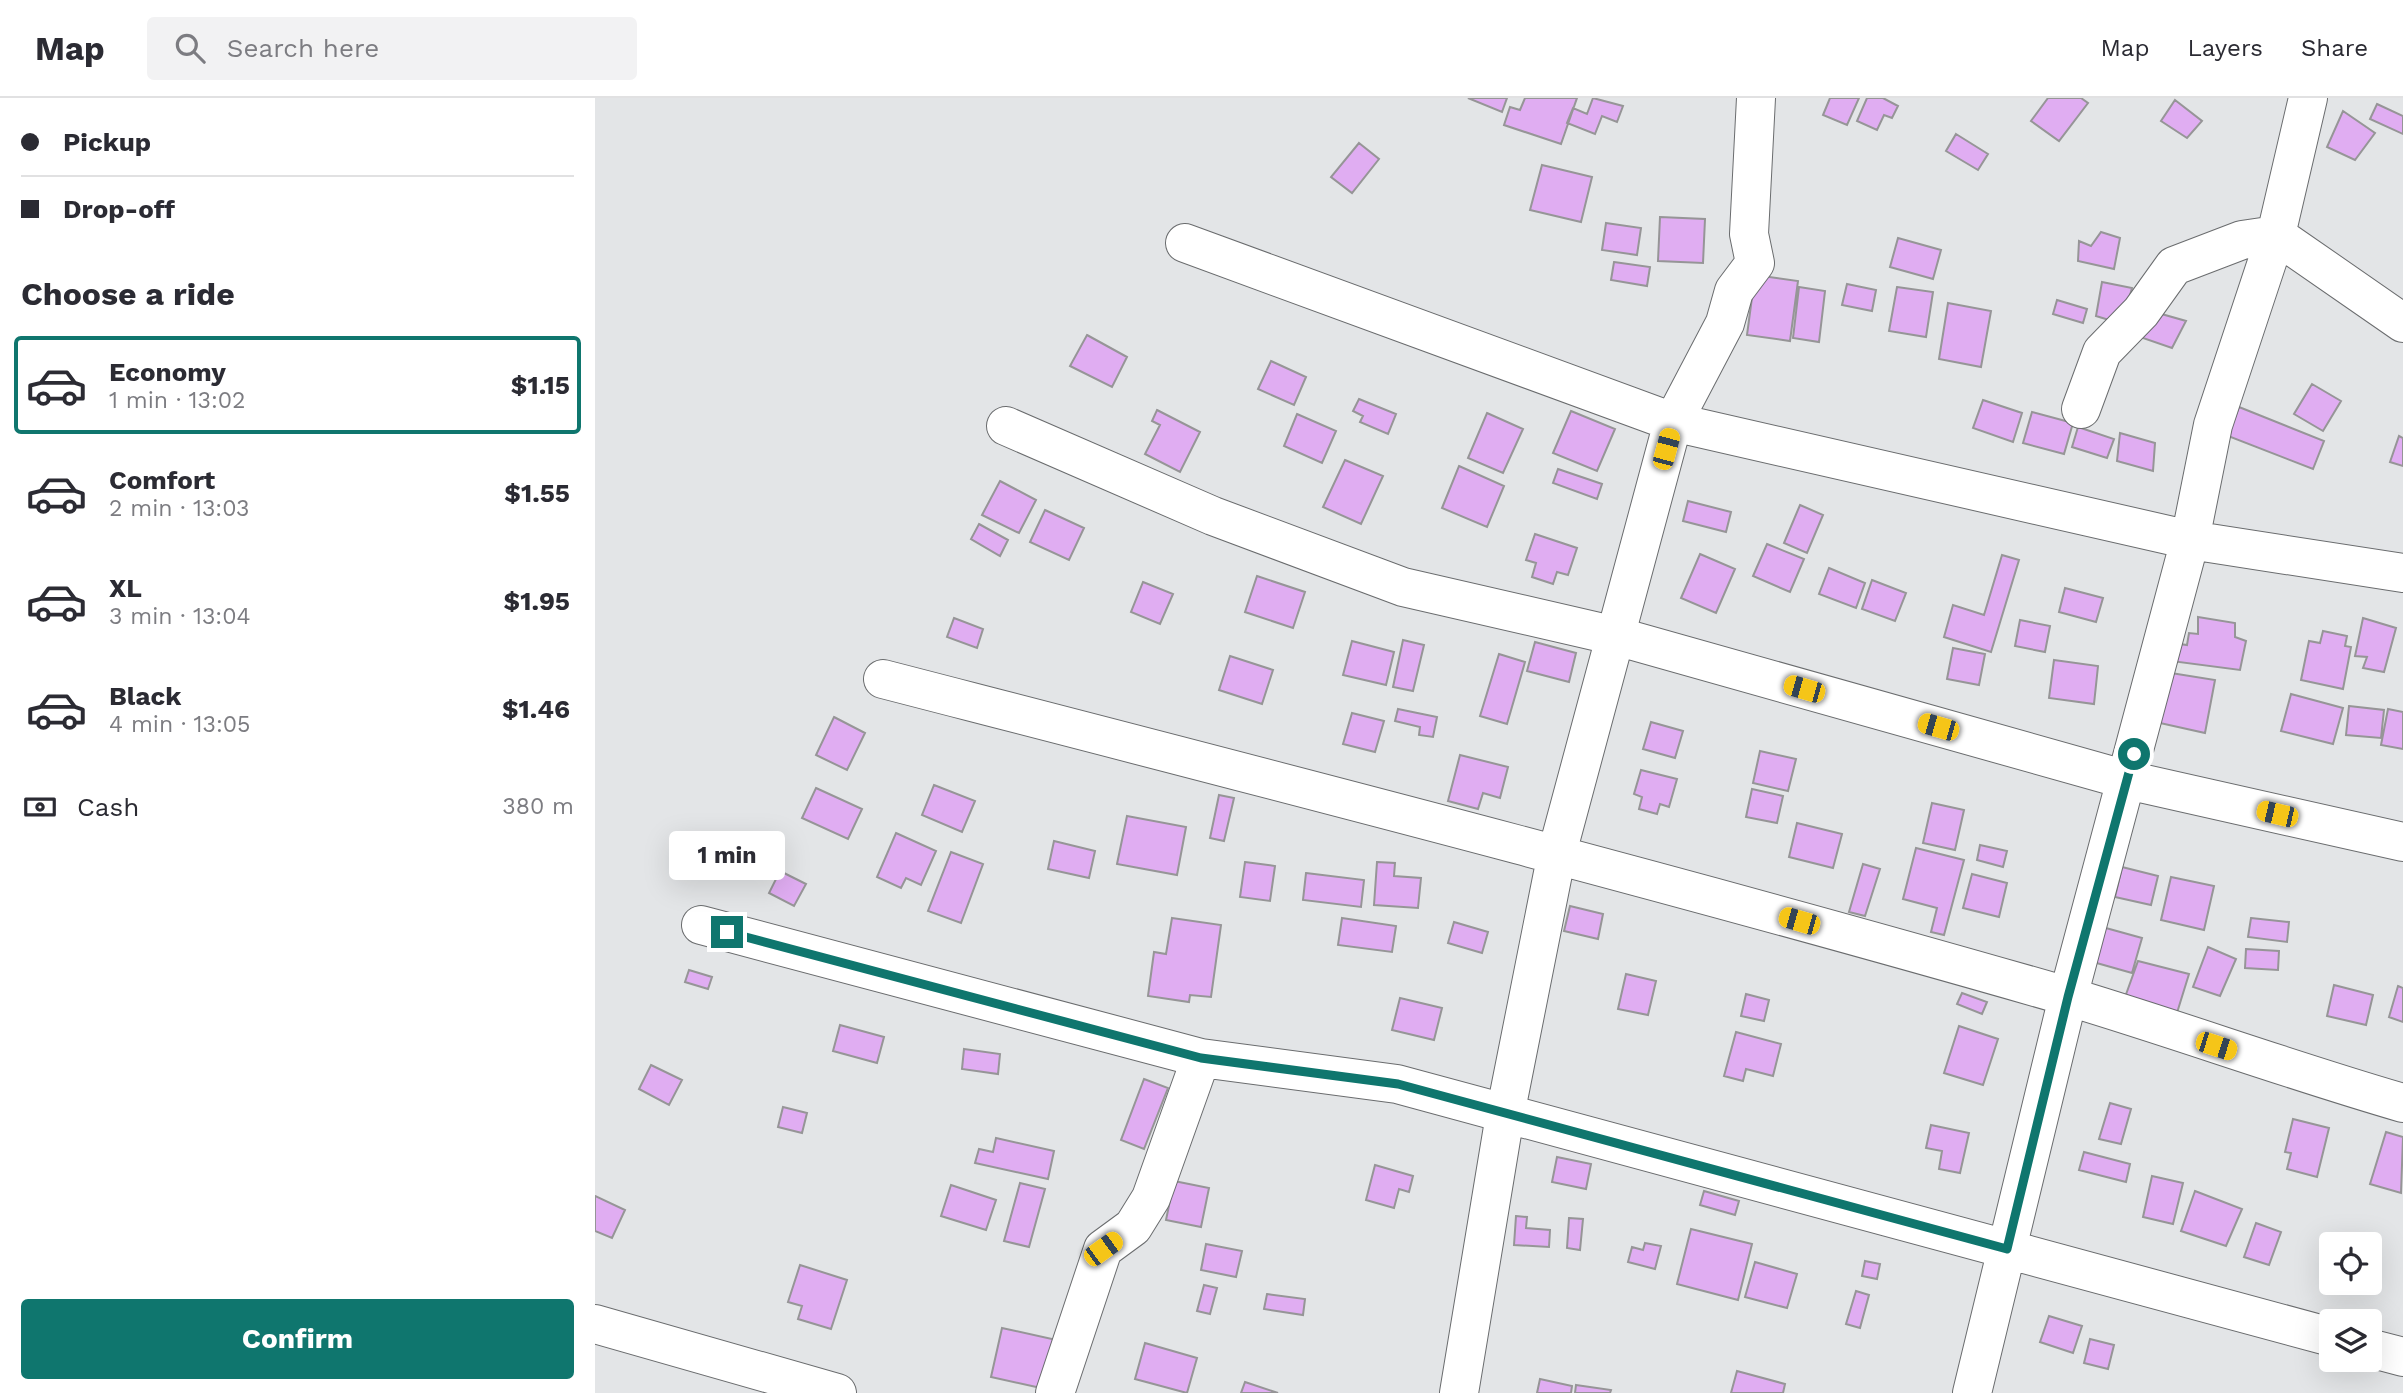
<!DOCTYPE html>
<meta charset="utf-8">
<style>
body{margin:0;font-family:"Work Sans",sans-serif;background:#f2f2f3;color:#2b2b33;height:100vh;display:flex;flex-direction:column;font-size:26px;white-space:nowrap}
*{box-sizing:border-box;margin:0}
p{font-size:23px;color:#7c7c81}
.icon{flex:none;width:38px;height:38px;fill:none;stroke:currentColor;stroke-width:2;stroke-linecap:round;stroke-linejoin:round}
.map{position:relative;flex:1;overflow:hidden}
.sheet{display:flex;flex-direction:column;background:#fff;width:595px}
.sheet>*{flex:none}
.banner{display:grid;align-content:center;height:154px;padding:0 21px;background:#fff}
.buttons{position:absolute;left:1724px;top:1134px;display:grid;gap:14px}
.buttons a{display:grid;place-items:center;width:63px;height:63px;border-radius:7px;background:#fff;box-shadow:0 7px 28px #0002;font-size:35px}
.end{position:absolute;width:32px;height:32px;margin:-16px;border:9px solid #0f766e;background:#fff;box-shadow:0 0 0 4px #fff}
.from{border-radius:50%}
.bubble{position:absolute;height:49px;border-radius:7px;background:#fff;box-shadow:0 7px 28px #0002;font-size:23px;font-weight:700;line-height:49px;text-align:center}
.car{position:absolute;width:21px;height:42px;margin:-21px -10px;border-radius:9px;box-shadow:0 0 5px 2px #0007;background:linear-gradient(#f5c518 24%,#345 0 40%,#f5c518 0 76%,#345 0 86%,#f5c518 0)}
.banner b{display:flex;align-items:center;gap:24px;height:66px;font-size:26px}
.banner b+b{border-top:2px solid #e1e1e2}
.banner i{width:18px;height:18px;background:#2b2b33}
ul{padding:0;list-style:none}
li{display:flex;align-items:center;gap:21px;height:98px;margin:0 14px 10px;padding:0 7px;border:4px solid transparent;border-radius:7px}
li div{flex:1}
li b{display:block;font-size:26px}
li em{font-style:normal;font-weight:700}
li.selected{border-color:#0f766e}
li>.icon{width:63px;height:63px;stroke-width:1.5}
h2{padding:0 21px;font-size:32px;line-height:84px}
.pay{display:flex;align-items:center;gap:18px;height:77px;padding:0 21px;font-size:26px}
.pay p{margin-inline-start:auto}
.button{display:flex;gap:14px;margin-top:auto;padding:14px 21px}
.button a{flex:1;height:80px;border-radius:7px;background:#0f766e;color:#fff;font-size:28px;font-weight:700;line-height:80px;text-align:center}
header{display:flex;align-items:center;gap:42px;box-sizing:border-box;height:98px;padding:0 35px;background:#fff;border-bottom:2px solid #e1e1e2}
header strong{font-size:33px}
nav{display:flex;gap:38px;margin-inline-start:auto;font-size:24px}
.search{width:490px;height:63px;background:#f2f2f3;display:flex;align-items:center;gap:18px;box-sizing:border-box;padding:0 24px;border-radius:7px;color:#7c7c81;font-size:26px}
main{display:flex;flex:1;min-height:0}
.map>svg:first-child{display:block}
.building{fill:#e0adf2;stroke:#969597;stroke-width:2}
.lines{fill:none;stroke-linecap:round;stroke-linejoin:round}
.minor-casing{stroke:#6a6c6e;stroke-width:40}
.minor{stroke:#fff;stroke-width:38}
.route{stroke:#0f766e;stroke-width:9}
</style>
<header>
<strong>Map</strong>
<div class="search"><svg class="icon" aria-label="search" viewBox="0 0 24 24"><circle cx="10" cy="10" r="6"/><path d="M15 15l6 6"/></svg>Search here</div>
<nav><a>Map</a><a>Layers</a><a>Share</a></nav>
</header>
<main>
<section class="sheet">
<div class="banner">
<b><i class="from"></i>Pickup</b>
<b><i></i>Drop-off</b>
</div>
<h2>Choose a ride</h2>
<ul>
<li class="selected"><svg class="icon" aria-label="car" viewBox="0 0 24 24"><path d="M5 17H2v-5l4-1 3-4h7l3 4 3 1v5h-3M9 17h6M6 11h13"/><circle cx="7" cy="17" r="2"/><circle cx="17" cy="17" r="2"/></svg><div><b>Economy</b><p>1 min · 13:02</p></div><em>$1.15</em></li>
<li><svg class="icon" aria-label="car" viewBox="0 0 24 24"><path d="M5 17H2v-5l4-1 3-4h7l3 4 3 1v5h-3M9 17h6M6 11h13"/><circle cx="7" cy="17" r="2"/><circle cx="17" cy="17" r="2"/></svg><div><b>Comfort</b><p>2 min · 13:03</p></div><em>$1.55</em></li>
<li><svg class="icon" aria-label="car" viewBox="0 0 24 24"><path d="M5 17H2v-5l4-1 3-4h7l3 4 3 1v5h-3M9 17h6M6 11h13"/><circle cx="7" cy="17" r="2"/><circle cx="17" cy="17" r="2"/></svg><div><b>XL</b><p>3 min · 13:04</p></div><em>$1.95</em></li>
<li><svg class="icon" aria-label="car" viewBox="0 0 24 24"><path d="M5 17H2v-5l4-1 3-4h7l3 4 3 1v5h-3M9 17h6M6 11h13"/><circle cx="7" cy="17" r="2"/><circle cx="17" cy="17" r="2"/></svg><div><b>Black</b><p>4 min · 13:05</p></div><em>$1.46</em></li>
</ul>
<div class="pay"><svg class="icon" aria-label="cash" viewBox="0 0 24 24"><path d="M3 7h18v10H3z"/><circle cx="12" cy="12" r="2"/></svg>Cash<p>380 m</p></div>
<div class="button"><a>Confirm</a></div>
</section>
<div class="map">
<svg width="1808" height="1295" viewBox="0 0 1808 1295">
<rect width="100%" height="100%" fill="#e3e5e7"/>
<path class="building" d="M873,0H912L907,14Z
M930,0H982L966,46L909,27L915,9L925,12Z
M998,0L1028,8L1022,24L1007,18L1000,36L972,25L978,10L992,16Z
M1235,0H1264L1252,27L1228,17Z
M1272,0H1288L1303,8L1297,20L1289,17L1282,32L1262,23Z
M1453,0H1486L1493,5L1464,43L1436,23Z
M1580,2L1607,23L1592,40L1566,23Z
M1782,6L1808,18V36L1775,21Z
M1748,13L1780,35L1760,62L1732,49Z
M1361,36L1393,56L1383,72L1351,53Z
M764,45L784,61L757,95L736,79Z
M947,67L997,79L986,124L935,112Z
M1065,119L1110,121L1108,165L1063,163Z
M1011,125L1046,130L1042,157L1007,152Z
M1506,134L1525,140L1519,171L1483,163L1484,143L1496,148Z
M1303,140L1346,152L1338,181L1295,169Z
M1019,164L1055,169L1052,188L1016,182Z
M1160,177L1203,183L1195,243L1152,237Z
M1507,184L1537,190L1527,226L1501,218Z
M1252,186L1281,192L1277,213L1247,207Z
M1204,189L1230,193L1224,244L1198,240Z
M1302,189L1338,194L1331,239L1294,233Z
M1462,202L1492,211L1488,225L1458,216Z
M1353,205L1396,213L1386,269L1344,261Z
M1556,213L1591,223L1577,250L1545,239Z
M492,237L532,259L517,289L475,268Z
M676,263L711,279L699,307L663,291Z
M1717,286L1746,303L1728,333L1699,316Z
M764,301L801,316L793,336L765,324L768,318L758,313Z
M1388,302L1427,315L1418,344L1378,330Z
M1644,309L1729,343L1718,371L1633,338Z
M562,312L605,334L585,374L550,356L565,327L557,323Z
M976,313L1020,331L1002,373L958,355Z
M1437,314L1478,325L1469,356L1428,345Z
M892,315L928,331L908,375L873,360Z
M702,316L741,333L727,365L689,348Z
M1483,329L1519,341L1512,360L1477,349Z
M1525,335L1560,345L1558,373L1522,363Z
M1804,338L1808,340V368L1795,364Z
M750,362L788,378L766,426L728,409Z
M864,368L909,388L892,429L847,410Z
M963,371L1007,386L1002,401L958,385Z
M405,383L441,402L424,435L387,417Z
M1093,403L1136,414L1131,434L1088,423Z
M1205,407L1228,417L1212,455L1189,445Z
M450,412L489,430L474,462L435,444Z
M384,426L413,442L405,458L376,441Z
M940,436L982,450L973,477L962,474L958,486L937,479L941,465L931,462Z
M1172,446L1209,461L1195,494L1158,478Z
M1105,456L1140,471L1121,515L1086,500Z
M1407,457L1424,462L1396,554L1349,539L1358,507L1389,517Z
M1234,470L1270,485L1261,510L1224,496Z
M662,478L710,494L698,530L650,514Z
M1277,482L1311,495L1300,523L1267,511Z
M548,484L578,496L565,526L536,514Z
M1470,490L1508,500L1501,524L1464,514Z
M1603,519L1640,525V539L1651,543L1645,572L1576,563L1578,545L1592,547L1594,535L1603,536Z
M359,520L388,531L382,550L352,539Z
M1768,520L1801,530L1789,574L1768,570L1772,559L1760,558Z
M1425,522L1455,528L1450,554L1420,548Z
M1728,533L1752,538L1750,548L1756,549L1748,591L1706,582L1714,543L1725,545Z
M808,542L829,547L818,593L798,589Z
M757,543L799,554L791,587L748,577Z
M940,544L981,555L974,584L932,573Z
M1358,550L1390,556L1384,587L1352,581Z
M904,556L930,564L912,626L885,618Z
M635,558L678,572L667,606L624,592Z
M1459,562L1503,568L1499,606L1454,600Z
M1576,575L1620,582L1610,635L1565,625Z
M1696,596L1748,610L1738,646L1686,633Z
M1754,608L1789,612L1786,640L1751,637Z
M803,611L842,619L838,639L824,637L825,629L800,623Z
M1793,611L1808,614V651L1786,647Z
M757,615L789,623L780,654L748,646Z
M239,619L270,635L252,672L221,657Z
M1056,624L1088,633L1080,660L1048,651Z
M1165,653L1201,661L1193,693L1158,685Z
M865,657L913,669L905,700L888,695L883,711L853,703Z
M1046,672L1082,681L1074,709L1065,706L1062,716L1044,711L1047,699L1039,696Z
M339,687L380,703L367,734L327,717Z
M221,690L267,711L253,741L207,720Z
M1157,691L1188,698L1182,725L1151,719Z
M624,697L639,700L629,743L615,740Z
M1337,705L1369,712L1360,752L1328,745Z
M532,718L591,729L582,777L522,766Z
M1202,725L1247,736L1238,770L1194,759Z
M301,735L341,753L326,787L311,780L306,790L282,779Z
M459,743L500,753L494,780L453,771Z
M1385,747L1412,753L1408,769L1382,762Z
M1321,750L1369,762L1349,837L1336,834L1342,810L1308,801Z
M356,754L388,766L366,825L333,813Z
M650,764L680,768L675,803L645,799Z
M782,764L800,765L799,778L826,780L823,810L779,807Z
M1268,766L1285,771L1270,818L1254,814Z
M1527,769L1563,778L1556,807L1520,799Z
M185,773L211,786L199,808L174,795Z
M711,775L769,782L766,809L708,802Z
M1377,776L1412,785L1404,819L1368,810Z
M1576,779L1619,788L1609,832L1566,822Z
M975,808L1008,816L1003,841L969,833Z
M577,820L626,827L616,899L595,897L594,904L553,898L559,854L571,856Z
M747,820L801,828L797,854L743,847Z
M1656,820L1694,824L1692,844L1653,839Z
M859,824L893,834L887,855L853,845Z
M1500,827L1547,840L1537,875L1491,862Z
M1613,849L1641,861L1625,898L1598,889Z
M1651,851L1684,853L1683,872L1650,870Z
M1543,863L1594,876L1581,918L1529,902Z
M94,872L117,879L113,891L90,884Z
M1031,876L1061,883L1053,917L1023,911Z
M1739,887L1778,897L1771,927L1732,918Z
M1803,888L1808,890V924L1794,919Z
M1367,895L1392,904L1387,916L1362,906Z
M1151,896L1174,902L1169,923L1146,918Z
M805,900L847,910L839,942L797,932Z
M245,927L289,939L282,965L238,953Z
M1364,928L1403,941L1388,987L1349,975Z
M1141,934L1186,946L1178,978L1151,971L1148,983L1129,978Z
M369,951L405,956L403,976L367,971Z
M56,967L87,982L74,1007L44,991Z
M549,981L573,990L549,1051L526,1042Z
M1515,1005L1536,1011L1526,1046L1504,1041Z
M188,1009L212,1015L207,1035L183,1029Z
M1698,1021L1734,1030L1722,1079L1692,1071L1696,1055L1690,1054Z
M1336,1027L1374,1035L1365,1075L1344,1071L1347,1053L1331,1050Z
M1791,1034L1808,1039L1806,1095L1775,1086Z
M401,1040L459,1053L453,1081L380,1065L384,1051L398,1054Z
M1489,1054L1535,1066L1531,1084L1484,1072Z
M962,1059L996,1066L991,1091L957,1084Z
M780,1067L818,1078L814,1094L804,1091L799,1110L771,1102Z
M1557,1078L1588,1085L1578,1126L1548,1119Z
M579,1083L614,1090L606,1129L571,1122Z
M425,1085L450,1091L434,1149L409,1143Z
M356,1087L401,1102L391,1132L346,1118Z
M1109,1093L1144,1103L1140,1117L1105,1107Z
M1600,1093L1647,1111L1631,1148L1586,1133Z
M0,1098L30,1112L17,1140L0,1133Z
M921,1118L932,1119L931,1130L955,1132L954,1149L919,1147Z
M974,1120L988,1121L985,1152L972,1150Z
M1661,1125L1686,1134L1674,1167L1649,1159Z
M1096,1131L1157,1146L1143,1202L1082,1186Z
M1050,1145L1066,1148L1060,1171L1033,1164L1037,1149L1048,1152Z
M611,1146L647,1153L641,1179L606,1172Z
M1270,1163L1285,1166L1282,1181L1267,1178Z
M1160,1164L1202,1176L1192,1210L1150,1199Z
M205,1167L252,1182L236,1231L203,1221L207,1208L193,1204Z
M609,1187L622,1190L615,1216L602,1213Z
M1261,1193L1274,1197L1265,1230L1251,1226Z
M672,1196L710,1201L708,1217L669,1211Z
M1454,1218L1487,1228L1478,1255L1445,1244Z
M407,1230L466,1243L455,1292L396,1279Z
M1495,1241L1519,1247L1513,1271L1489,1265Z
M550,1245L602,1260L592,1295L540,1281Z
M1142,1273L1190,1286L1188,1295H1136Z
M945,1281L977,1288L976,1295H942Z
M650,1284L683,1295H646Z
M981,1287L1016,1292L1015,1295H980Z"/>
<g class="lines">
<g class="minor-casing">
<path id="minor" d="M590,145L1078,324L1595,442L1808,475
M1486,311L1507,254L1546,214L1579,168L1647,142L1681,137L1808,225
M411,328L618,418L808,489L1021,538L1532,682L1808,744
M288,581C682,683 1076,784 1468,897C1582,931 1694,972 1808,1005
M106,827L606,960L802,986L1736,1239
M0,1226L242,1295
M1774,1250L1808,1259
M460,1295L508,1151L538,1129L556,1100L606,960
M864,1295L910,1017L962,755L1078,324L1130,225L1139,193L1160,165L1154,136L1161,0
M1377,1295L1473,899L1595,442L1618,327L1681,137L1713,0"/>
</g>
<use href="#minor" class="minor"/>
</g>
<g class="lines">
<path class="route" d="M132,834L606,960L803,986L1412,1151L1473,899L1539,656"/>
</g>
</svg>
<div class="buttons">
<a><svg class="icon" aria-label="locate" viewBox="0 0 24 24"><circle cx="12" cy="12" r="6"/><path d="M12 2v4M12 18v4M2 12h4M18 12h4"/></svg></a>
<a><svg class="icon" aria-label="layers" viewBox="0 0 24 24"><path d="M12 4l9 5-9 5-9-5zM3 14l9 5 9-5"/></svg></a>
</div>
<i class="end from" style="left:1539px;top:656px"></i>
<i class="end" style="left:132px;top:834px"></i>
<div class="bubble" style="left:74px;top:733px;width:116px">1 min</div>
<i class="car" style="left:1071px;top:351px;rotate:15deg"></i>
<i class="car" style="left:1209px;top:591px;rotate:286deg"></i>
<i class="car" style="left:1343px;top:629px;rotate:286deg"></i>
<i class="car" style="left:1682px;top:716px;rotate:283deg"></i>
<i class="car" style="left:1204px;top:823px;rotate:286deg"></i>
<i class="car" style="left:1621px;top:948px;rotate:108deg"></i>
<i class="car" style="left:508px;top:1151px;rotate:54deg"></i>
</div>
</main>
